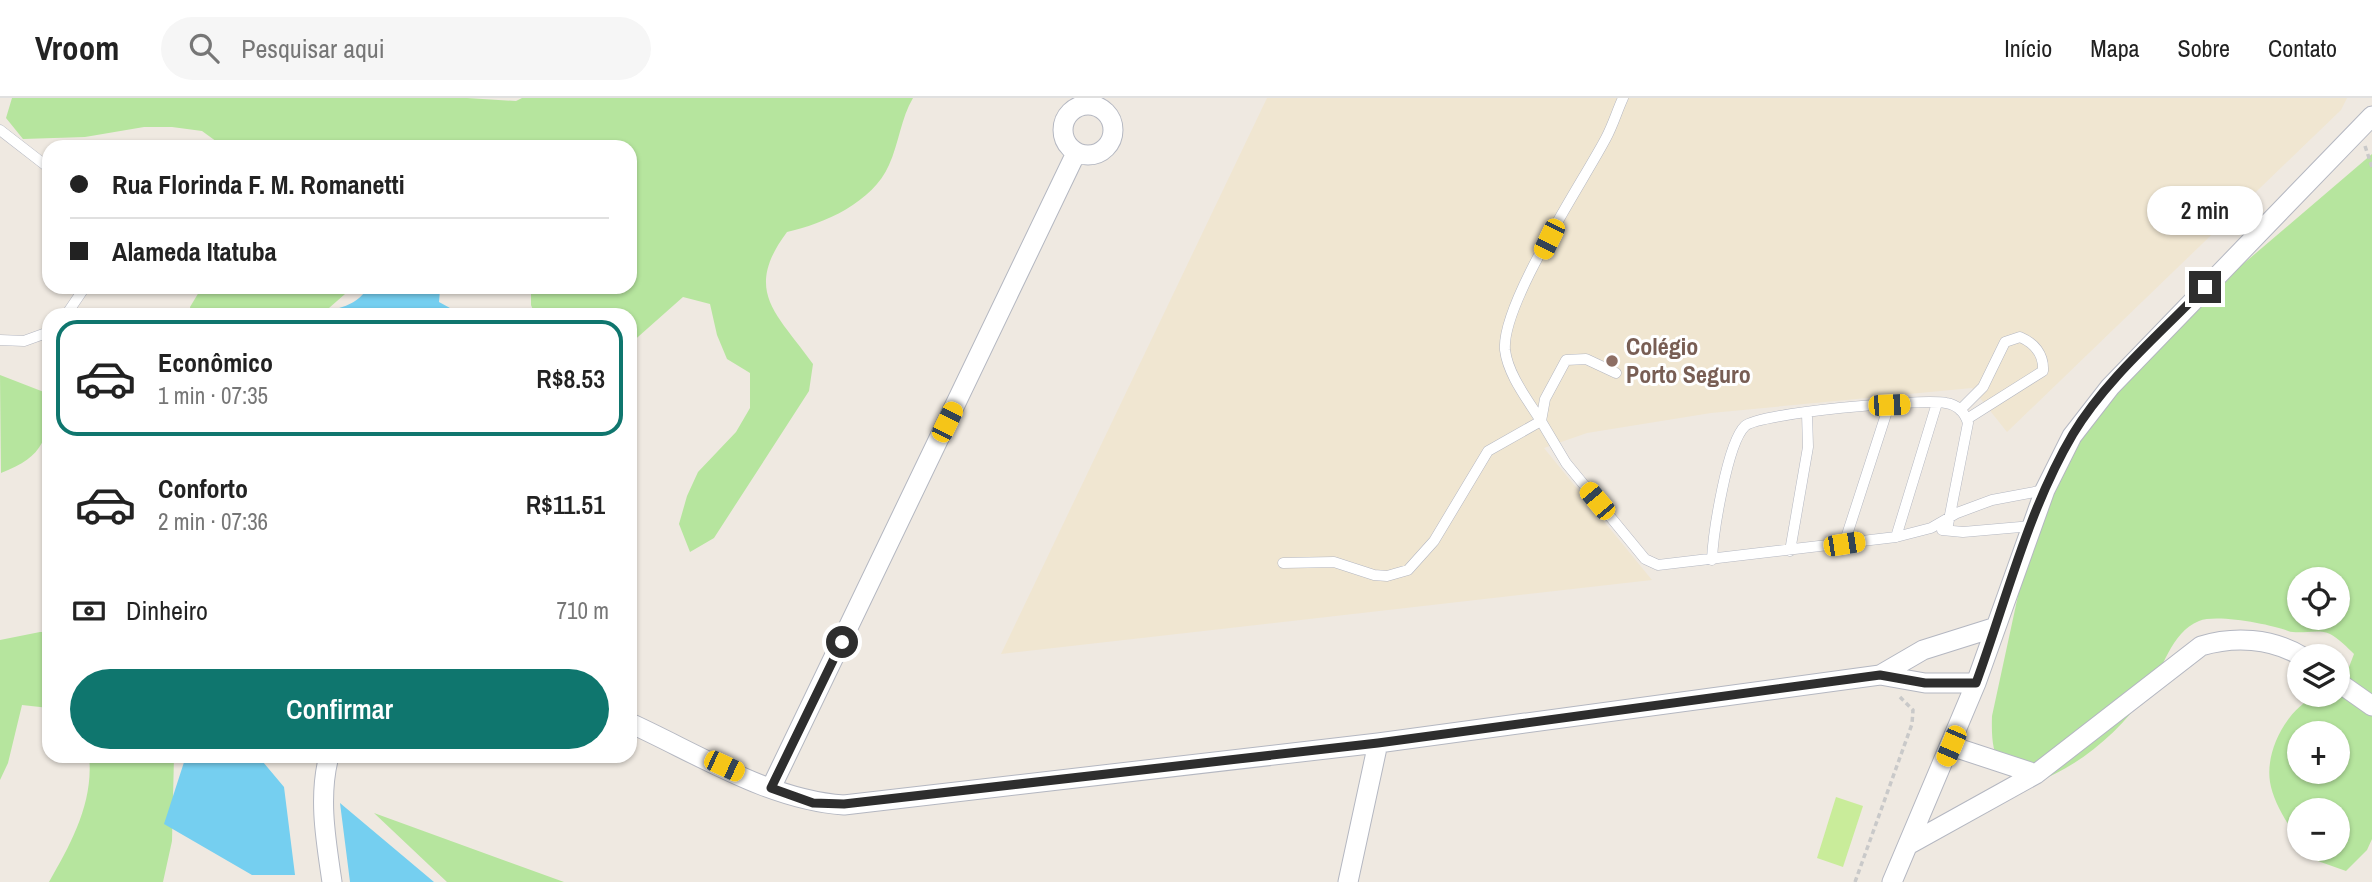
<!DOCTYPE html>
<html lang="pt">
<meta charset="utf-8">
<style>
body{margin:0;font-family:"Archivo Narrow",sans-serif;background:#f6f6f6;color:#222;height:100vh;display:flex;flex-direction:column;font-size:26px;white-space:nowrap}
*{box-sizing:border-box;margin:0}
p{font-size:23px;color:#767676}
.icon{flex:none;width:38px;height:38px;fill:none;stroke:currentColor;stroke-width:2;stroke-linecap:round;stroke-linejoin:round}
.map{position:relative;flex:1;overflow:hidden}
.panel{position:absolute;left:42px;top:210px;width:595px;height:455px;display:flex;flex-direction:column;background:#fff;border-radius:21px;box-shadow:0 2px 5px #0004}
.panel>*{flex:none}
.hud{position:absolute;left:42px;top:42px;width:595px;height:154px;border-radius:21px;box-shadow:0 2px 5px #0004;display:grid;align-content:center;height:154px;padding:0 28px;background:#fff}
.controls{position:absolute;left:2287px;top:469px;display:grid;gap:14px}
.controls a{display:grid;place-items:center;width:63px;height:63px;border-radius:50%;background:#fff;box-shadow:0 2px 5px #0004;font-size:35px}
.end{position:absolute;width:32px;height:32px;margin:-16px;border:9px solid #2e2e2e;background:#fff;box-shadow:0 0 0 4px #fff}
.from{border-radius:50%}
.bubble{position:absolute;height:49px;border-radius:24px;background:#fff;box-shadow:0 2px 5px #0004;font-size:23px;font-weight:600;line-height:49px;text-align:center}
.car{position:absolute;width:21px;height:42px;margin:-21px -10px;border-radius:9px;box-shadow:0 0 5px 2px #0007;background:linear-gradient(#f5c518 24%,#345 0 40%,#f5c518 0 76%,#345 0 86%,#f5c518 0)}
.hud b{display:flex;align-items:center;gap:24px;height:66px;font-size:26px}
.hud b+b{border-top:2px solid #e0e0e0}
.hud i{width:18px;height:18px;background:#222}
ul{padding:12px 0 0;list-style:none}
li{display:flex;align-items:center;gap:21px;height:116px;margin:0 14px 10px;padding:0 14px;border:4px solid transparent;border-radius:21px}
li div{flex:1}
li b{display:block;font-size:26px}
li em{font-style:normal;font-weight:600}
li.active{border-color:#0f766e}
li>.icon{width:63px;height:63px;stroke-width:1.5}
.pay{display:flex;align-items:center;gap:18px;height:77px;padding:0 28px;font-size:26px}
.pay p{margin-inline-start:auto}
.button{display:flex;gap:14px;margin-top:auto;padding:14px 28px}
.button a{flex:1;height:80px;border-radius:42px;background:#0f766e;color:#fff;font-size:28px;font-weight:600;line-height:80px;text-align:center}
header{display:flex;align-items:center;gap:42px;box-sizing:border-box;height:98px;padding:0 35px;background:#fff;border-bottom:2px solid #e0e0e0}
header strong{font-size:33px}
nav{display:flex;gap:38px;margin-inline-start:auto;font-size:24px}
.search{width:490px;height:63px;background:#f6f6f6;display:flex;align-items:center;gap:18px;box-sizing:border-box;padding:0 24px;border-radius:38px;color:#767676;font-size:26px}
.map>svg:first-child{display:block}
.education{fill:#f0e6d1}
.green{fill:#b6e59e;fill-rule:evenodd}
.pitch{fill:#c9ec9a}
.water{fill:#75cff0}
.lines{fill:none;stroke-linecap:round;stroke-linejoin:round}
.lane-casing{stroke:#b4b7c1;stroke-width:11}
.street-casing{stroke:#b4b7c1;stroke-width:21}
.path{stroke:#c9c9c9;stroke-width:3.5;stroke-dasharray:5 3.5;stroke-linecap:butt}
.lane{stroke:#fff;stroke-width:10}
.street{stroke:#fff;stroke-width:19}
.route{stroke:#2e2e2e;stroke-width:9}
.education-dot{fill:#8d6e63;stroke:#fff;stroke-width:2.5}
.labels{text-anchor:middle;stroke-width:6;stroke-linejoin:round;paint-order:stroke}
.education-label{font-size:24px;font-weight:bold;fill:#785e54;stroke:#fff;text-anchor:start}
</style>
<header>
<strong>Vroom</strong>
<div class="search"><svg class="icon" aria-label="search" viewBox="0 0 24 24"><circle cx="10" cy="10" r="6"/><path d="M15 15l6 6"/></svg>Pesquisar aqui</div>
<nav><a>Início</a><a>Mapa</a><a>Sobre</a><a>Contato</a></nav>
</header>
<div class="map">
<svg width="2372" height="784" viewBox="0 0 2372 784">
<rect width="100%" height="100%" fill="#efe9e1"/>
<path class="education" d="M1267,0H2347L2341,12L2007,334L1972,290L1711,315L1587,335L1544,350L1652,482L1001,556Z"/>
<path class="green" d="M12,0H467L516,3L522,0H913C901,20 899,45 889,67C873,104 824,126 787,134C742,194 778,216 813,266L809,293L714,440L690,454L679,426L687,398L698,374L736,334L750,310V275L727,261L717,237L710,206L683,199L630,246V217H535L531,207V189H630V49H224L202,33L172,29H144L85,39L23,41L6,20Z
M2372,56V741L2367,752L2346,773L2315,762L2306,751H2338V712H2300L2299,742C2287,726 2273,703 2270,684C2265,652 2287,611 2316,598C2322,595 2332,597 2338,597V585L2344,582L2354,556C2348,550 2338,540 2330,536C2318,530 2301,537 2288,533C2269,526 2217,516 2199,523C2170,535 2164,571 2147,595C2117,636 2080,668 2032,686C1995,670 1991,657 1992,618L2041,391L2099,289ZM2300,481H2338V520H2300ZM2300,635H2338V674H2300Z
M202,189H353L321,217H192L190,209Z
M0,277L49,296C49,340 45,358 1,375Z
M40,534H49V610L22,607L8,665L0,682V542Z
M89,658H174L172,743L163,784H49C71,746 94,704 89,658Z
M374,715L564,784H447Z"/>
<path class="pitch" d="M1836,699L1863,708L1843,769L1817,760Z"/>
<path class="water" d="M368,189H449L440,192L439,204L450,210L447,217H309C332,210 355,212 368,189Z
M186,658H258L284,689L295,777H252L164,726Z
M340,705L434,784H350Z"/>
<g class="lines">
<g class="lane-casing">
<path id="lane" d="M0,32L49,70
M66,217L85,189
M0,242L24,243L49,234
M1616,275L1586,261L1566,262L1545,301L1541,323L1566,365L1645,461L1658,467L1896,439L1931,430L1957,415L1992,402L2045,392
M1960,312L1983,289L2005,244L2020,239C2034,245 2044,256 2043,273L1967,321
M1942,432L1963,434L2032,428
M1896,439L1937,305
M1844,446L1889,307
M1790,453L1808,349L1807,315
M1712,462C1713,436 1727,345 1745,328C1759,315 1922,300 1946,305C1958,307 1965,315 1968,325L1947,432
M1283,465L1334,464L1374,477L1387,478L1408,472L1434,443L1488,353L1541,323C1528,302 1508,277 1505,252C1501,206 1583,84 1606,40C1613,27 1617,13 1623,0"/>
</g>
<g class="street-casing">
<path id="street" d="M1063 32a25 25 0 1 1 50 0a25 25 0 1 1-50 0Z
M1880,577L1923,552L1996,529
M2338,584L2372,608
M630,625C698,656 769,702 844,707L1378,645L1880,577L1925,585H1976
M1951,648L2036,676
M329,658C318,699 326,743 332,784
M771,690L1076,55
M1908,747L2036,676L2201,548C2234,538 2271,540 2301,558
M1348,784L1378,645
M1892,784L1976,585L2045,392L2072,338L2110,289L2372,18"/>
</g>
<path class="path" d="M2365,48L2372,69
M1855,784L1912,626L1913,612L1900,599"/>
<use href="#lane" class="lane"/>
<use href="#street" class="street"/>
</g>
<g class="lines">
<path class="route" d="M842,544L771,690L813,705L844,706L1378,645L1880,577L1925,585H1976C2006,503 2028,412 2073,336C2106,281 2161,235 2205,189"/>
</g>
<circle class="education-dot" cx="1612" cy="263" r="7"/>
<g class="labels">
<g class="education-label">
<text x="1626" y="257">Colégio<tspan x="1626" dy="28">Porto Seguro</tspan></text>
</g>
</g>
</svg>
<div class="controls">
<a><svg class="icon" aria-label="locate" viewBox="0 0 24 24"><circle cx="12" cy="12" r="6"/><path d="M12 2v4M12 18v4M2 12h4M18 12h4"/></svg></a>
<a><svg class="icon" aria-label="layers" viewBox="0 0 24 24"><path d="M12 4l9 5-9 5-9-5zM3 14l9 5 9-5"/></svg></a>
<a>+</a>
<a>−</a>
</div>
<i class="end from" style="left:842px;top:544px"></i>
<i class="end" style="left:2205px;top:189px"></i>
<div class="bubble" style="left:2147px;top:88px;width:116px">2 min</div>
<i class="car" style="left:1549px;top:141px;rotate:206deg"></i>
<i class="car" style="left:1889px;top:307px;rotate:88deg"></i>
<i class="car" style="left:947px;top:324px;rotate:26deg"></i>
<i class="car" style="left:1597px;top:403px;rotate:320deg"></i>
<i class="car" style="left:1844px;top:446px;rotate:81deg"></i>
<i class="car" style="left:1951px;top:648px;rotate:203deg"></i>
<i class="car" style="left:724px;top:668px;rotate:115deg"></i>
<div class="hud">
<b><i class="from"></i>Rua Florinda F. M. Romanetti</b>
<b><i></i>Alameda Itatuba</b>
</div>
<section class="panel">
<ul>
<li class="active"><svg class="icon" aria-label="car" viewBox="0 0 24 24"><path d="M5 17H2v-5l4-1 3-4h7l3 4 3 1v5h-3M9 17h6M6 11h13"/><circle cx="7" cy="17" r="2"/><circle cx="17" cy="17" r="2"/></svg><div><b>Econômico</b><p>1 min · 07:35</p></div><em>R$8.53</em></li>
<li><svg class="icon" aria-label="car" viewBox="0 0 24 24"><path d="M5 17H2v-5l4-1 3-4h7l3 4 3 1v5h-3M9 17h6M6 11h13"/><circle cx="7" cy="17" r="2"/><circle cx="17" cy="17" r="2"/></svg><div><b>Conforto</b><p>2 min · 07:36</p></div><em>R$11.51</em></li>
</ul>
<div class="pay"><svg class="icon" aria-label="cash" viewBox="0 0 24 24"><path d="M3 7h18v10H3z"/><circle cx="12" cy="12" r="2"/></svg>Dinheiro<p>710 m</p></div>
<div class="button"><a>Confirmar</a></div>
</section>
</div>
